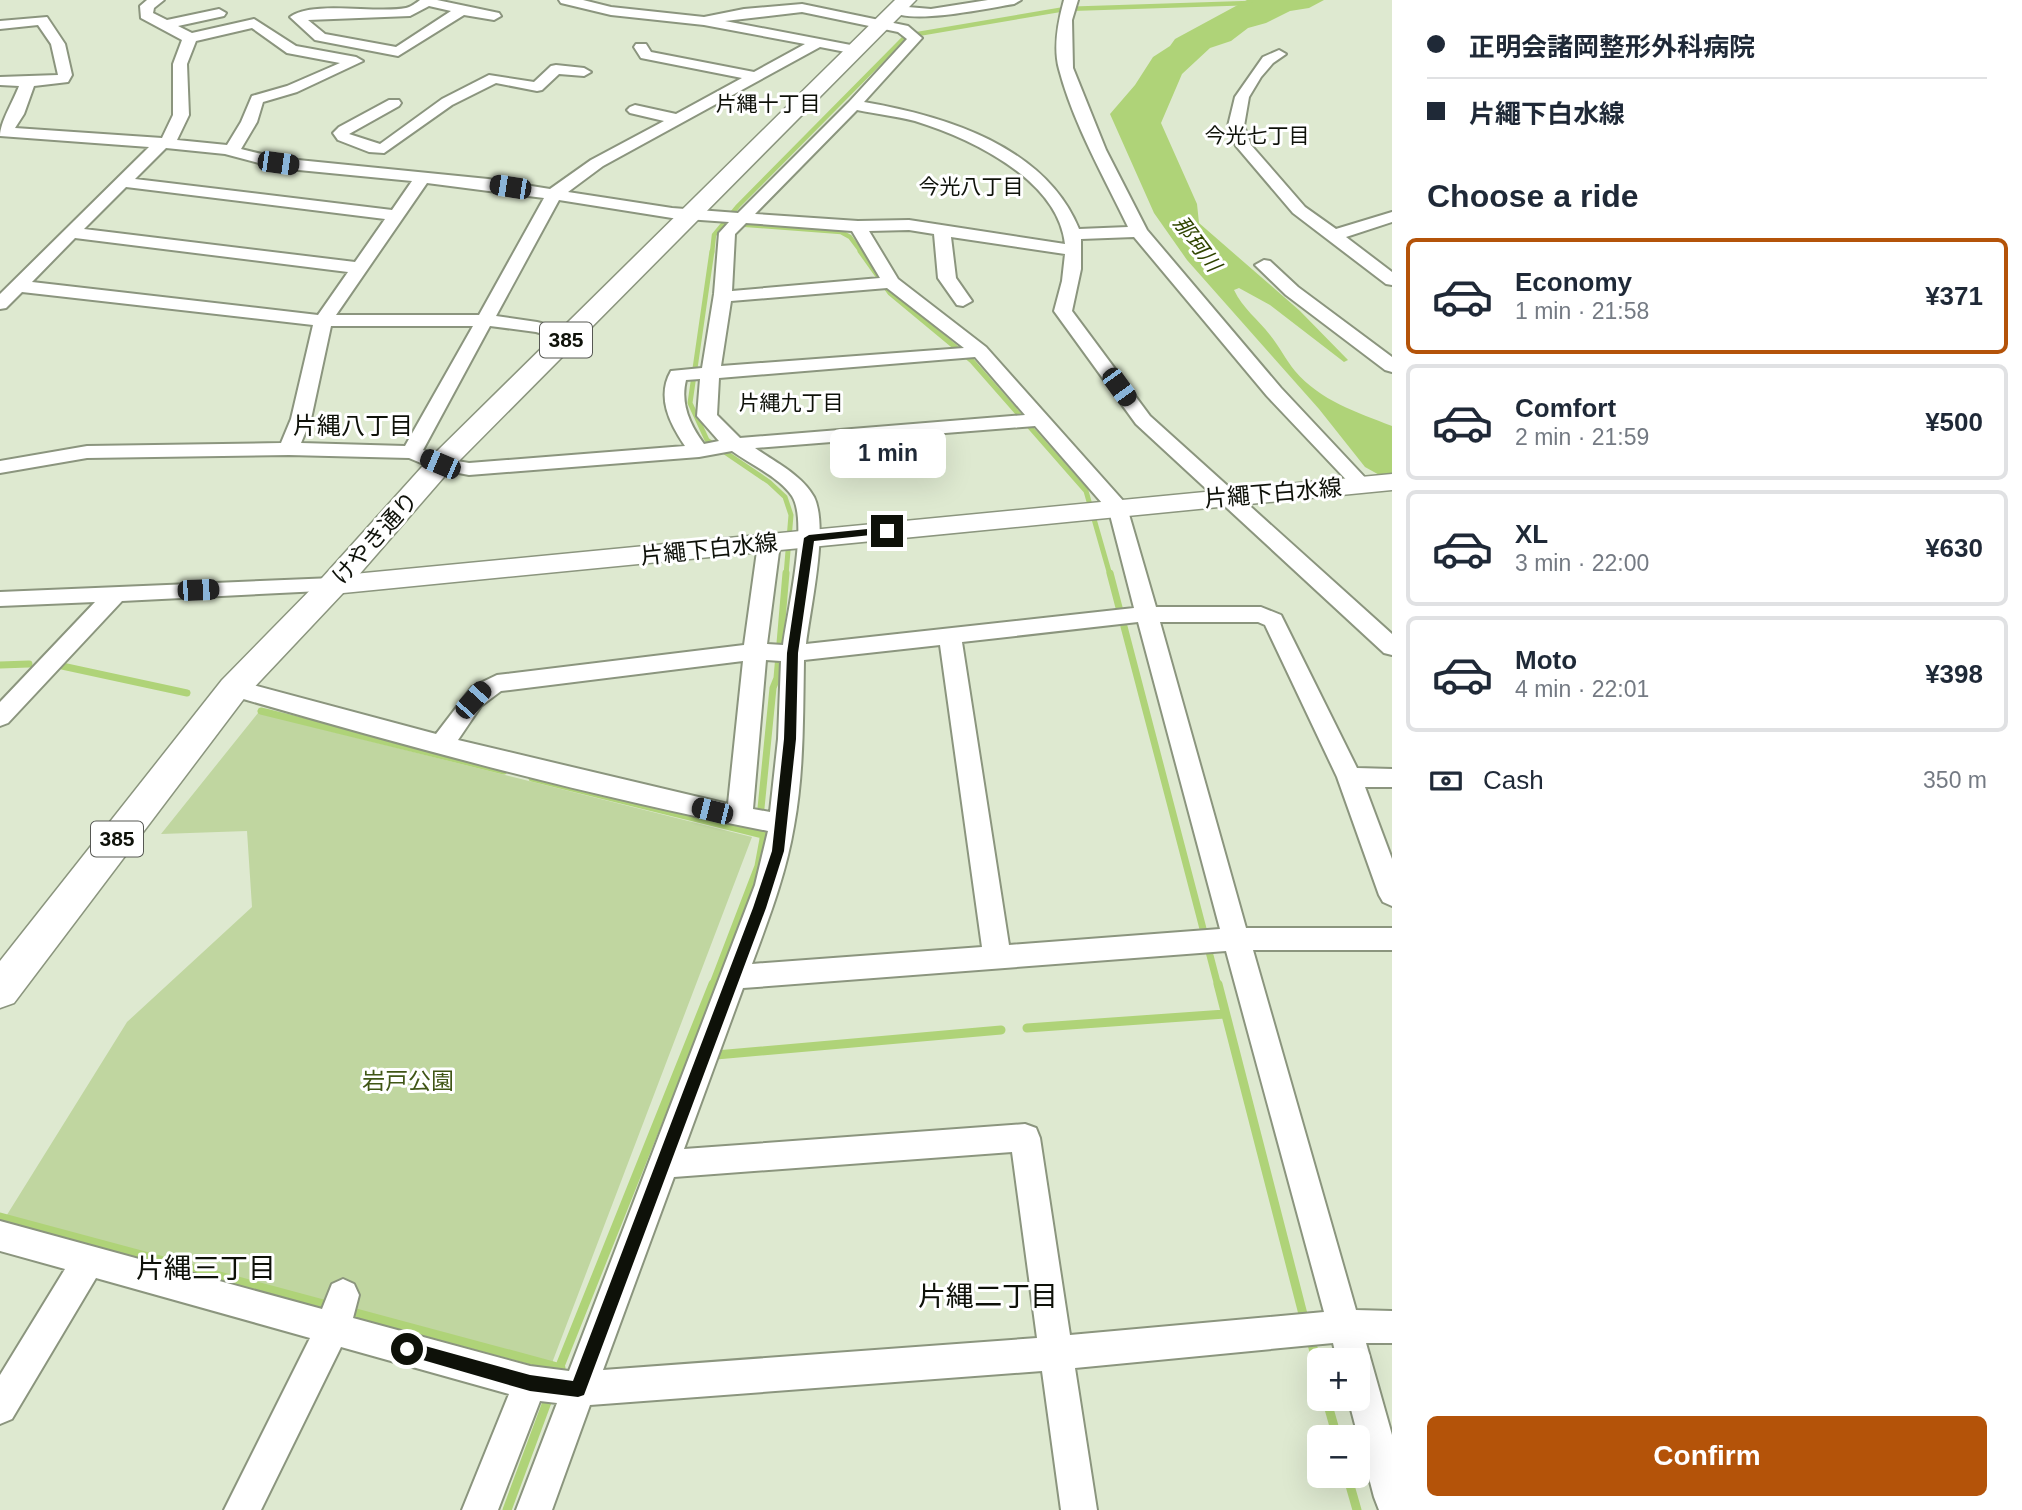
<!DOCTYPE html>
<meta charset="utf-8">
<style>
body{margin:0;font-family:Arial,"Noto Sans JP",sans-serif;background:#f2f2f3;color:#1f2937;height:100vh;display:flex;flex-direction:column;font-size:26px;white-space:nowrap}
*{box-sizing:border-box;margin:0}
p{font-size:23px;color:#747a83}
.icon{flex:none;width:38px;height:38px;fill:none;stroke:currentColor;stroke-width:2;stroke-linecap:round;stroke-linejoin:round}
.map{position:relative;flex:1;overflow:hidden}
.sheet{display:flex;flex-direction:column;background:#fff;width:630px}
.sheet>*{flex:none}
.hud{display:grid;align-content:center;height:154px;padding:0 35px;background:#fff}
.buttons{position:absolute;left:1307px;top:1348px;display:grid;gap:14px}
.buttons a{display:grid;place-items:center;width:63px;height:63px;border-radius:10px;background:#fff;box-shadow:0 7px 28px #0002;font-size:35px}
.end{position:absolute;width:32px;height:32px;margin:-16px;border:9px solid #0e1109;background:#fff;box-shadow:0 0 0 4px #fff}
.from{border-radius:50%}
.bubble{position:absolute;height:49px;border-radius:10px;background:#fff;box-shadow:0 7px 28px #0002;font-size:23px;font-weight:800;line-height:49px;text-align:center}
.car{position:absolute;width:21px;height:42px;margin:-21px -10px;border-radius:9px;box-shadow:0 0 5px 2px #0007;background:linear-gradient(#222 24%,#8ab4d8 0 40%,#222 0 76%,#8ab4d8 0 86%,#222 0)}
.hud b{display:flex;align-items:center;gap:24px;height:66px;font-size:26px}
.hud b+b{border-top:2px solid #e0e1e3}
.hud i{width:18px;height:18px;background:#1f2937}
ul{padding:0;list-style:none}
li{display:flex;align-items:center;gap:21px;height:116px;margin:0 14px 10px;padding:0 21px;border:4px solid #e0e1e3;border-radius:10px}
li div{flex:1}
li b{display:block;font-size:26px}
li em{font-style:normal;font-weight:800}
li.active{border-color:#b45309}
li>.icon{width:63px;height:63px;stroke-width:1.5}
h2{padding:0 35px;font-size:32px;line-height:84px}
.pay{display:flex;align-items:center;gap:18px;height:77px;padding:0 35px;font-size:26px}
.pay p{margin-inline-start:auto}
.action{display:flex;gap:14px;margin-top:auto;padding:14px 35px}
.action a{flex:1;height:80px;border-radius:10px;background:#b45309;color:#fff;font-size:28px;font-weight:800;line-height:80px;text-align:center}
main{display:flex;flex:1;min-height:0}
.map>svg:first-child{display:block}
.green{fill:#c0d6a0}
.water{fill:#afd378}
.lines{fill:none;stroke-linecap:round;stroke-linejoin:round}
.stream-far3{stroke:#afd378;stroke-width:4.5}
.stream-far2{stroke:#afd378;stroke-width:5}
.stream-far1{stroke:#afd378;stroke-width:7}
.stream{stroke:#afd378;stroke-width:9}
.minor-casing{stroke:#8b957e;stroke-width:4}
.major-casing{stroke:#8b957e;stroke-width:3}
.highway-casing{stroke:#8b957e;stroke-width:3}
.minor{fill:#fff;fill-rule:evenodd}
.major{fill:#fff;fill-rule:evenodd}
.highway{fill:#fff;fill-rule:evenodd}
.route{fill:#0e1109}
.labels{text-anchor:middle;stroke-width:6;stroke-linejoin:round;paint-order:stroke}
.far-neighbourhood-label{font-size:21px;fill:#0e1109;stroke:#fff}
.far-water-label{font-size:21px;font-style:italic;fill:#304500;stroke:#fff}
.shield{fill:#fff;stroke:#565853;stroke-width:2}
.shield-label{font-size:21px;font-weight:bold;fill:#0e1109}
.street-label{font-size:23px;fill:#0e1109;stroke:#fff}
.park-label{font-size:23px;fill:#405616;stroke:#fff}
.neighbourhood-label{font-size:24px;fill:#0e1109;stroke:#fff}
.near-neighbourhood-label{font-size:28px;fill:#0e1109;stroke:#fff}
</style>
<main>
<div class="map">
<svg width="1392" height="1510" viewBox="0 0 1392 1510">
<rect width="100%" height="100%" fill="#dee9d0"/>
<path class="green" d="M258,713L752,837L552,1363L5,1218L127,1022L252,907L247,831L161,834Z"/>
<path class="water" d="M1247,0H1324L1309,8L1290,11L1266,23L1248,28L1231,41L1210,48L1182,74L1161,123L1197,204L1199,223L1300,311L1348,360L1344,362L1270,305L1239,288L1234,290C1243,309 1258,319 1270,335C1279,346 1286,360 1295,371C1321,401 1356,412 1392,426V482L1365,467L1319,409L1187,260L1154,213L1110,114L1135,85L1153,57L1170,46L1175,39Z"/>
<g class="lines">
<path class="stream-far3" d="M734,224L841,232L850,237L862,253
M712,253L714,235L738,206L906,36L1065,9L1250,3"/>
<path class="stream-far2" d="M712,251L690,403L707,440L769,482L785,497L791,515L786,575
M860,251L890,293L972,361L1086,491L1110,575"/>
<path class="stream-far1" d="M1110,573L1218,986
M0,665L29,664
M62,666L187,693
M261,711L504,771
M532,778L763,835
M712,986L758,866L763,839L760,818L773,688L777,678L786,573"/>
<path class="stream" d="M1218,984L1305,1322
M1027,1028L1225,1014
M716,1055L1001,1030
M0,1217L331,1306
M345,1310L561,1368
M1310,1337L1320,1373
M556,1376L713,984
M1326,1398L1337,1437
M1347,1475L1357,1510
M507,1510L550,1394"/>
<g class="minor-casing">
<path id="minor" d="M147,0H164L154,8L153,13L167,20L219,9L226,13L224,16L178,26L192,33L254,19L296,46L356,57L363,61L297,92L263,102L257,122L241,149L278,158L488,179L550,189L591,160L664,121L630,113L627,110L630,107L635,105L676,114L742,78L641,58L634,47L636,44H646L651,52L754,72L805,44L704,25L611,15L561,3L559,0H583L611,7L704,17L744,9L802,4L908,26L922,38L864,102C945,116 1045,146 1079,229L1128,227C1104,177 1073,123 1059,69C1053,47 1058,22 1064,0H1078L1072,20L1073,68L1106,150L1147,230L1281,388L1372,485L1369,489H1355L1267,396L1134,237L1081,239V269L1072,311L1150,416L1392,634V655L1384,653L1136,424L1054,311L1062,281L1065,254L951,237L956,278L972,301L963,306L957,305L938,278L934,234L909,230L869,231L898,279L986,347L1126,504L1156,607H1261L1281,615L1357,768L1392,769V787H1365L1392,859V906L1383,902L1379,895L1337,777L1265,625L1258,622H1160L1246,928H1392V950H1253L1356,1310L1392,1311V1343H1366L1392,1435V1510H1379L1374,1497L1348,1398H1358V1360H1337L1333,1343L1075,1368L1097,1510H1061L1042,1371L590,1405L552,1510H516L557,1403L540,1401L498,1510H462L509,1394L341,1347L261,1510H224L310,1338L96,1278L12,1419L0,1424V1375L65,1269L0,1251V1221L322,1309L332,1284L343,1279L354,1284L359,1295L353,1318L530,1366L569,1371L755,885L768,831C585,795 405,746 226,694L222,688L226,682L234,680L436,734L472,687L497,675L744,645L758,544L761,539H777L780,544L767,644L783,645C787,613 809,522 792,496C779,477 750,464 732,451L699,457L469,475L433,468L409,458L289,455L87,458L0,473V461L87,446L281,443L291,419L313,325L22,292L6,308L0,309V294L149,147L0,136C0,122 14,100 19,86L0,85V77L58,75L51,44L38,25L0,29V21L47,17L65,44L72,75L68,82L34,86L24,114L15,128L162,138L173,115V64L182,40L141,18L140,6ZM802,12L898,32L907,39L849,102L738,213L672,208L568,192L603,166L820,47L856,54L863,50L856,46L725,21ZM252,28L287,53L340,63L287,86L252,96L241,122L227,145L177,140L189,115L187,64L196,41ZM857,110C877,114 896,116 915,121C970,138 1058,179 1065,244L909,220L858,221L755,214ZM166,148L225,154L278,168L412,181L392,210L135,179ZM427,183L544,198L479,315H336ZM126,187L385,219L355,262L84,229ZM559,200L672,218L729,222L719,233L714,294L702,368L671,371C656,397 670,424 685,446L469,463L445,459L423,450L490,326L536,332L570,342L579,336L576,332L537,322L496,316ZM746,223L852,231L880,278L732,291L735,234ZM75,238L348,272L318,315L32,282ZM887,288L964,348L721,366L731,301ZM331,326H473L405,446L301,443L311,419ZM975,357L1025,415L740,438L717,415L719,378ZM700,379L697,416L719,441L704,444C690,425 680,404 686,380ZM1035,426L1109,511L1134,608L806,644C810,609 829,527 814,497C802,475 775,462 755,448ZM1138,622L1220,929L1009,945L962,642ZM940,645L982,947L752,964C769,918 786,874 794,826C804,772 803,714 804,660ZM766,660L781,661L778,739L770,812L753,809ZM743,661L728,804L458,740L481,706L501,691ZM1226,951L1324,1312L1070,1335L1040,1138L1036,1128L1025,1124L684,1149L743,988ZM1012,1152L1037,1338L603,1370L674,1177Z
M420,0H437L499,13L501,16L494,20L464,15L398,56L315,40L290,17C311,0 378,14 406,8C411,7 416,3 420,0ZM429,6L451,11L396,47L325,34L308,20L410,16Z
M988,0H1021L1014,4C988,8 908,26 889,10L896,6L931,9Z
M1279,50L1286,54L1273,63L1261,77L1249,97L1244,126L1251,145L1305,207L1336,229L1392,212V222L1346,237L1392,272V285L1386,284L1293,213L1236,146L1228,126L1235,97L1263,57Z
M556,65L584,68L591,72L584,76L559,74L542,90L537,91L496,83L452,105L384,153L369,152L338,140L333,133L339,127L389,100H399L401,103L399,106L349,134L380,144L442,99L489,75L534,82L551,66Z
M1264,260L1270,261L1298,287L1392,357V372L1385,370L1286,295L1255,265Z
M333,578L341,580L344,585L341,590L122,601L8,723L0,726V702L95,602L0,606V592Z"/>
</g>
<g class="major-casing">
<path id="major" d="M1392,474V490L333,594L324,591L320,585L324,579L333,576Z"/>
</g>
<g class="highway-casing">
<path id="highway" d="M895,0H916L450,470L344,592L246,696L14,1003L0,1008V961L222,680L322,578L430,458Z"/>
</g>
<use href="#minor" class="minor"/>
<use href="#major" class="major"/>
<use href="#highway" class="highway"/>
</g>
<path class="route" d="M887,527L890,528V533L814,541L798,653L796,739L784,851L766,908L584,1395L578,1397L530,1391L402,1354L399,1349L402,1343L407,1341L530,1375L573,1381L753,908L772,851L784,739L787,653L804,538L809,535Z"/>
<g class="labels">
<g class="far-neighbourhood-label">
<text x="768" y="111">片縄十丁目</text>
<text x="1257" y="143">今光七丁目</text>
<text x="971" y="194">今光八丁目</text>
<text x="791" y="410">片縄九丁目</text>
</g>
<g class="far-water-label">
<text transform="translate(1197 244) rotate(53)" y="7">那珂川</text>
</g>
<g class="shield">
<rect x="540" y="322.5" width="52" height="35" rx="5"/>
<rect x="91" y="821.5" width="52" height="35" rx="5"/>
</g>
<g class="shield-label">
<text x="566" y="347">385</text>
<text x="117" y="846">385</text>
</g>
<g class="street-label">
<text transform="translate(1273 493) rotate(-5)" y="8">片繩下白水線</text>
<text transform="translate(375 538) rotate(-48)" y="8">けやき通り</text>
<text transform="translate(709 549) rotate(-6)" y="8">片繩下白水線</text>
</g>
<g class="park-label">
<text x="408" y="1089">岩戸公園</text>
</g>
<g class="neighbourhood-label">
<text x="353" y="434">片縄八丁目</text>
</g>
<g class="near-neighbourhood-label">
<text x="206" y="1278">片縄三丁目</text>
<text x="988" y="1306">片縄二丁目</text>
</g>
</g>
</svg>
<div class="buttons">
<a>+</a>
<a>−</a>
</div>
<i class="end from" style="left:407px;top:1349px"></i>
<i class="end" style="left:887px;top:531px"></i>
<div class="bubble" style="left:830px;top:429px;width:116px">1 min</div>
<i class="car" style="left:278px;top:163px;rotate:98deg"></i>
<i class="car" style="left:510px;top:187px;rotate:279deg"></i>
<i class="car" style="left:1119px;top:387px;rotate:144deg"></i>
<i class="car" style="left:440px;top:464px;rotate:293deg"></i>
<i class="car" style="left:198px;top:590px;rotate:88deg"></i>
<i class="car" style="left:473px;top:700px;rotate:42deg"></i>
<i class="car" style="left:712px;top:811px;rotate:284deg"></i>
</div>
<section class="sheet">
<div class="hud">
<b><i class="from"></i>正明会諸岡整形外科病院</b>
<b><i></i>片繩下白水線</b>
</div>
<h2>Choose a ride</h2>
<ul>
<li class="active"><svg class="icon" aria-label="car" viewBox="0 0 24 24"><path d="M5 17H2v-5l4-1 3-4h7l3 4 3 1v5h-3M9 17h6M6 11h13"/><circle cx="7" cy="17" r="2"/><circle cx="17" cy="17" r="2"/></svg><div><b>Economy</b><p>1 min · 21:58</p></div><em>¥371</em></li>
<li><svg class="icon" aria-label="car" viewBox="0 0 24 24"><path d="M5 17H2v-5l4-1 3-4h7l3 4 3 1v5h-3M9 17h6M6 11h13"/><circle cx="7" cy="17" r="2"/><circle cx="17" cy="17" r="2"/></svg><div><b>Comfort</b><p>2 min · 21:59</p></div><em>¥500</em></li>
<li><svg class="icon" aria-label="car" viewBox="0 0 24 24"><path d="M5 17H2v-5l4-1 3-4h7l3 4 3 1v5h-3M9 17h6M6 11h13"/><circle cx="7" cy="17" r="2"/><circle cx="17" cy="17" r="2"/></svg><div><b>XL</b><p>3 min · 22:00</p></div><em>¥630</em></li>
<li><svg class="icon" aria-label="car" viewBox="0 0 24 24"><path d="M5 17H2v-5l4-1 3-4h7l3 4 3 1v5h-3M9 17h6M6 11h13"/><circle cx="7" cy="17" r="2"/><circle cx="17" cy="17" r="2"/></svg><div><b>Moto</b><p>4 min · 22:01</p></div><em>¥398</em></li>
</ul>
<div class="pay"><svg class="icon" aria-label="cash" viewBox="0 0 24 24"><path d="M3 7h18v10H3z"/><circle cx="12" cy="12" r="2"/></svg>Cash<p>350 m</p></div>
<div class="action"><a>Confirm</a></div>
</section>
</main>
